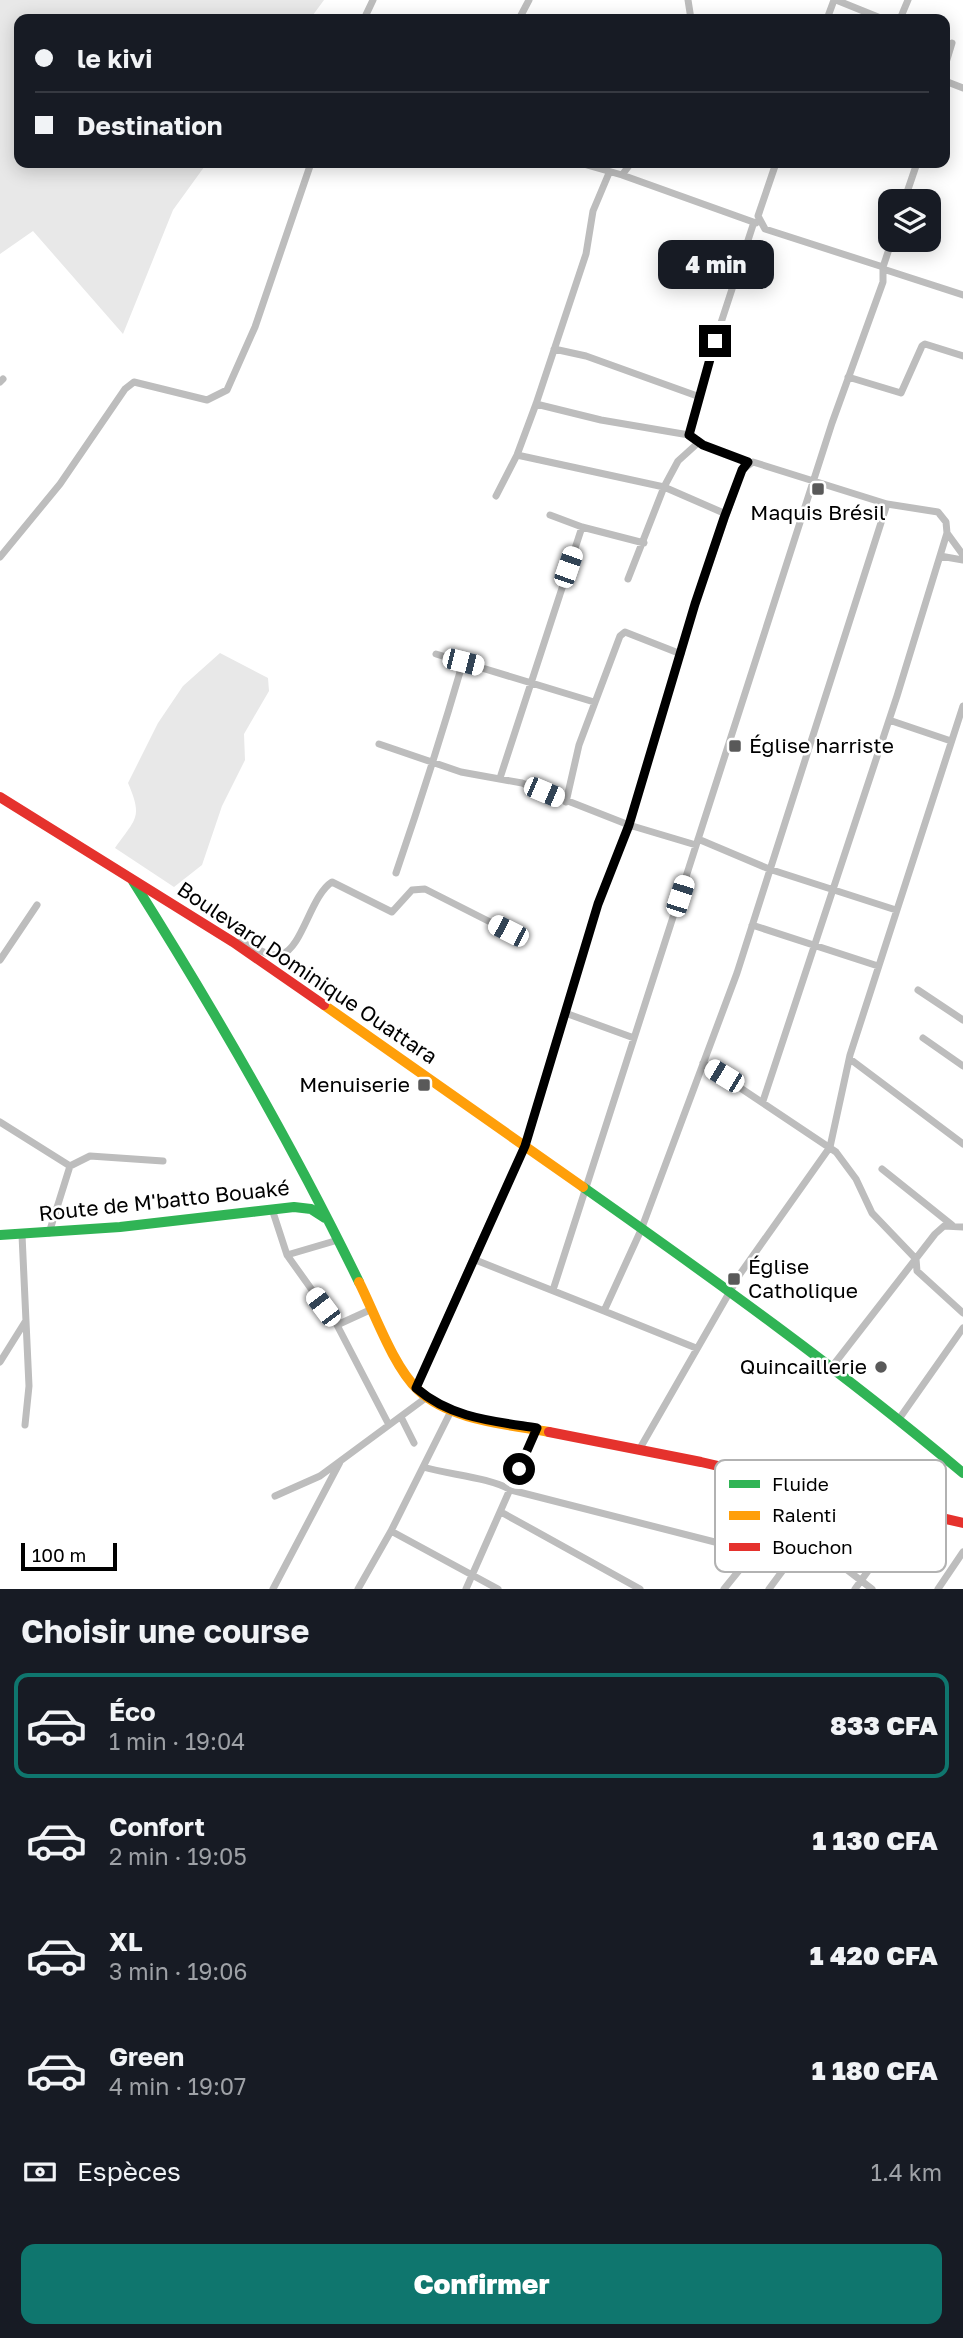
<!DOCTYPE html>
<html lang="fr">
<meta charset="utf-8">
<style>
body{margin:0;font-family:"Golos Text",sans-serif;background:#242831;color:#f1f3f6;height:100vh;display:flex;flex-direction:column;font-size:26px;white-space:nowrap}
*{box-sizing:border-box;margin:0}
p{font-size:23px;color:#9ea1a6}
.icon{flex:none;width:38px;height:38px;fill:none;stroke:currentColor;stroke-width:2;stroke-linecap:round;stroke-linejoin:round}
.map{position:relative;height:1589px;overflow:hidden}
.sheet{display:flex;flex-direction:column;background:#171b24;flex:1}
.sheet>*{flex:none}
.guide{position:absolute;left:14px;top:14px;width:936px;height:154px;border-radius:14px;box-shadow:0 4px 18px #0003;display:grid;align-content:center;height:154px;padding:0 21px;background:#171b24}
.controls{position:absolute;left:878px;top:189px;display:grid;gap:14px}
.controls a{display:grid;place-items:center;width:63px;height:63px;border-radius:14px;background:#171b24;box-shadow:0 4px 18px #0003;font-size:35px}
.scale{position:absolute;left:21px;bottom:18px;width:96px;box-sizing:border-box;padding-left:7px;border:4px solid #000;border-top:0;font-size:19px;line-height:24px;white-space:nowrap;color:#000;-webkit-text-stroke:5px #fff;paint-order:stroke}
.end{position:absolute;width:32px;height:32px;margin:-16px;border:9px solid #000;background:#fff;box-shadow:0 0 0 4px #fff}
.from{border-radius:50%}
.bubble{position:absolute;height:49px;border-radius:14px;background:#171b24;box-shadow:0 4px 18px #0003;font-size:23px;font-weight:800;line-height:49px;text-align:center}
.car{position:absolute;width:21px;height:42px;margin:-21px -10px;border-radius:9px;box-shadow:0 0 5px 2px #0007;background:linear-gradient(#fff 24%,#345 0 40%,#fff 0 76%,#345 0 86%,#fff 0)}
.guide b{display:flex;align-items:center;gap:24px;height:66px;font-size:26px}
.guide b+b{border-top:2px solid #363941}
.guide i{width:18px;height:18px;background:#f1f3f6}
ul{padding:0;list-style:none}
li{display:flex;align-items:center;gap:21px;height:105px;margin:0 14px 10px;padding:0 7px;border:4px solid transparent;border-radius:14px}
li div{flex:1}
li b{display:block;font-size:26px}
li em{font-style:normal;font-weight:800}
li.selected{border-color:#0f766e}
li>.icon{width:63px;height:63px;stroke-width:1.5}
h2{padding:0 21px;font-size:32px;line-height:84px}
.pay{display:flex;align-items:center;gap:18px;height:77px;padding:0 21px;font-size:26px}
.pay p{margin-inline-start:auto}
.action{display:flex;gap:14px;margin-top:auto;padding:14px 21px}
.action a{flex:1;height:80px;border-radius:14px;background:#0f766e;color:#fff;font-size:28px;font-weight:800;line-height:80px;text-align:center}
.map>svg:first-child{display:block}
.green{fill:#e8e8e8}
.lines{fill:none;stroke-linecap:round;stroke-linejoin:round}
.street{stroke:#bdbdbd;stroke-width:7}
.fast{stroke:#30b455;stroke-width:10}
.slow{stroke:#ff9f0a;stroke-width:10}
.jam{stroke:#e5322d;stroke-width:10}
.route{stroke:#000;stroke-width:9}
.poi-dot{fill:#595959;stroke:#fff;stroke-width:2.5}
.labels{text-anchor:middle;stroke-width:5;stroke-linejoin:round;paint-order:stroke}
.poi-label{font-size:21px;fill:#000;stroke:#fff;text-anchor:start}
.street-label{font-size:21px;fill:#000;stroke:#fff}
.key{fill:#fff;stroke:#b2b2b2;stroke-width:2}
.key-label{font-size:19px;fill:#000}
</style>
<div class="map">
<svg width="963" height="1589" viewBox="0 0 963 1589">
<rect width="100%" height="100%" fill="#fff"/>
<path class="green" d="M0,0H324L310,19H19V163H207L173,210L123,334L33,231L0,254Z
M220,653L268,678L269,691L244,734L245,760L222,806L202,865L174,887L115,848C136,818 143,818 128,783L158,723L183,686Z"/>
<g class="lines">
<path class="street" d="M688,0L691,19
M836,0L883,19
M364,19L373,0
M519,19L529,0
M827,19L834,0
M900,19L908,0
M945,66L952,43
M945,81L963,88
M580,163L622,175L631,163
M776,163L758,216L765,229L883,267
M622,175L756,223
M904,201L917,163
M883,269L963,295
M554,349L586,356L700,397
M848,377L901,393L922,346L925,344L963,356
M0,382L3,379
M536,404L601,420L689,435L703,445L749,462
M689,435L715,341L754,222
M517,455L664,487L678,461L699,442
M496,496L517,455L536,404L586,254L593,211L609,173
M550,515L582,527L644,543
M947,533L963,555
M940,556L963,560
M0,557L60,484L125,389L134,382L207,400L227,390L255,327L311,163
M628,579L664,487L726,514
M436,654L594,702
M889,720L951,741
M379,744L461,772L522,783L629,825L696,845
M500,778L582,527
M566,802L579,745L620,636L625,632L681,654
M698,839L769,869L896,910
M396,873C420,803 442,734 463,662
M752,925L878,966
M235,942C251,942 266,959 282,954C302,948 311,895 332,882L392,912L412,890L425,889L508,931
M0,960L37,905
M918,990L963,1020
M568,1014L634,1038
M923,1038L963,1066
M850,1059L963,1144
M703,1063L836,1152L856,1179L872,1213L916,1259L917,1271L963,1313
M0,1122L70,1166
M882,1169L952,1225
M272,1209L287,1255L337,1325L389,1425
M49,1233L70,1166L90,1156L163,1161
M22,1235L29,1386L25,1425
M287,1255L338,1240
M473,1259L525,1146L598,903L629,825L695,604L742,470L753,462L887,504L938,512L946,522L947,533L897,696L763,1101
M553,1290L832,423L883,282V267L892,240
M337,1325L372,1309
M696,1348L604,1311L641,1230L737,973L887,504
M0,1362L25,1322
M831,1368L935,1234L944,1226L963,1227
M416,1388L473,1259L604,1311
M401,1417L414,1443
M899,1419L963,1328
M639,1450L740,1274L830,1147L850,1055L963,706
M423,1467C450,1475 488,1477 511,1490L754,1552
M275,1496L320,1476L427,1397
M501,1512L640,1589
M781,1519L872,1589
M391,1531L498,1589
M273,1589L340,1462
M358,1589L391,1531L451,1411
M466,1589L537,1428
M724,1589L806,1488
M769,1589L806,1539
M855,1589L911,1511
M938,1589L963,1552"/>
<path class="fast" d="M133,881C215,1011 292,1144 359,1282
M583,1187C712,1278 842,1371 963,1473
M0,1235L120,1227L294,1207L311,1209L325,1218"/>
<path class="slow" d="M324,1005L583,1187
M359,1282C375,1314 393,1366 418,1390C451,1421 507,1424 549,1432"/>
<path class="jam" d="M0,797L233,942L324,1005
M549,1432L701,1462L963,1523"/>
</g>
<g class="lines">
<path class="route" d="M519,1469L537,1428C492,1421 451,1418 416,1388L525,1146L598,904L629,825L695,604L724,518L742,470L748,462L703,445L689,435L715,341"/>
</g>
<g class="poi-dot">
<rect x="811" y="482" width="14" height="14" rx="3.5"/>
<rect x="728" y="739" width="14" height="14" rx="3.5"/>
<rect x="417" y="1078" width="14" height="14" rx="3.5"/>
<rect x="727" y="1272" width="14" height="14" rx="3.5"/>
<circle cx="881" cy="1367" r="7"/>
</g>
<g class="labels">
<g class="poi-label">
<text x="818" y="520" text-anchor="middle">Maquis Brésil</text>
<text x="749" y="753">Église harriste</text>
<text x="410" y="1092" text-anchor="end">Menuiserie</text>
<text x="748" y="1274">Église<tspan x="748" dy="24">Catholique</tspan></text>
<text x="867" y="1374" text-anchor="end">Quincaillerie</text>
</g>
<g class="street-label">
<text transform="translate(307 973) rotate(34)" y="7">Boulevard Dominique Ouattara</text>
<text transform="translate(164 1201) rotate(-6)" y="7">Route de M'batto Bouaké</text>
</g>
</g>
<rect x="715" y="1460" width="231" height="112" rx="10" class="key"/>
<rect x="729" y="1480" width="31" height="8" fill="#30b455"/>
<rect x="729" y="1511" width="31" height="9" fill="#ff9f0a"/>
<rect x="729" y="1543" width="31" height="8" fill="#e5322d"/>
<g class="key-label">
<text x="772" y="1491">Fluide</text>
<text x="772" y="1522">Ralenti</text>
<text x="772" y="1554">Bouchon</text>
</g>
</svg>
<div class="controls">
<a><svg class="icon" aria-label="layers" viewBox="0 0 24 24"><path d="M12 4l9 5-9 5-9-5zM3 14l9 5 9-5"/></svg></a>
</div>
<div class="scale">100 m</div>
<i class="end from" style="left:519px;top:1469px"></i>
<i class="end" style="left:715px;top:341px"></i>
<div class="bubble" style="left:658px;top:240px;width:116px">4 min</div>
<i class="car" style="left:568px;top:567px;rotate:19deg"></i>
<i class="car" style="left:463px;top:662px;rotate:104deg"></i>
<i class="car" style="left:544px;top:792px;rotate:113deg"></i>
<i class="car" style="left:680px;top:896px;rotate:18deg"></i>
<i class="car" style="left:508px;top:931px;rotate:297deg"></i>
<i class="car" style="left:724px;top:1076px;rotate:301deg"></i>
<i class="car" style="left:323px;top:1307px;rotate:323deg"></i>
<div class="guide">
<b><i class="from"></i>le kivi</b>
<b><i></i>Destination</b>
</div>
</div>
<section class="sheet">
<h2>Choisir une course</h2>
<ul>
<li class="selected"><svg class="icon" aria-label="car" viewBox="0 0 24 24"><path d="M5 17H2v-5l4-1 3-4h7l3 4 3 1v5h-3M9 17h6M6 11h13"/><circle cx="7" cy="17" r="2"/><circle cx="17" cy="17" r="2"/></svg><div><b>Éco</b><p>1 min · 19:04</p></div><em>833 CFA</em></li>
<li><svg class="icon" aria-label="car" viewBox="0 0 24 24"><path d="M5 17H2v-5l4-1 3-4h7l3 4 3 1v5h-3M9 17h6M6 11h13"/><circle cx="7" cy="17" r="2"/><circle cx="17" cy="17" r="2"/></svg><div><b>Confort</b><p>2 min · 19:05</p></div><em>1 130 CFA</em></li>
<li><svg class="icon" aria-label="car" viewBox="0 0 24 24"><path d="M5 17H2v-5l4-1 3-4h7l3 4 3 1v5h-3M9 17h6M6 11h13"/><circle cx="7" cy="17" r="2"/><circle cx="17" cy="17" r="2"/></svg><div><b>XL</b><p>3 min · 19:06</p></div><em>1 420 CFA</em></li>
<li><svg class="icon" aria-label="car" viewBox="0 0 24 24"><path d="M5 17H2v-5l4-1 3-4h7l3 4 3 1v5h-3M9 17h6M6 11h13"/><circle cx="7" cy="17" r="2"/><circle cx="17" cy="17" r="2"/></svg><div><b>Green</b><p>4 min · 19:07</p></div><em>1 180 CFA</em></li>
</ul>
<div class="pay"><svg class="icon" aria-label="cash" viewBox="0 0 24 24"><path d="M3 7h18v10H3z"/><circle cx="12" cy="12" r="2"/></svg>Espèces<p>1.4 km</p></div>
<div class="action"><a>Confirmer</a></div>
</section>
